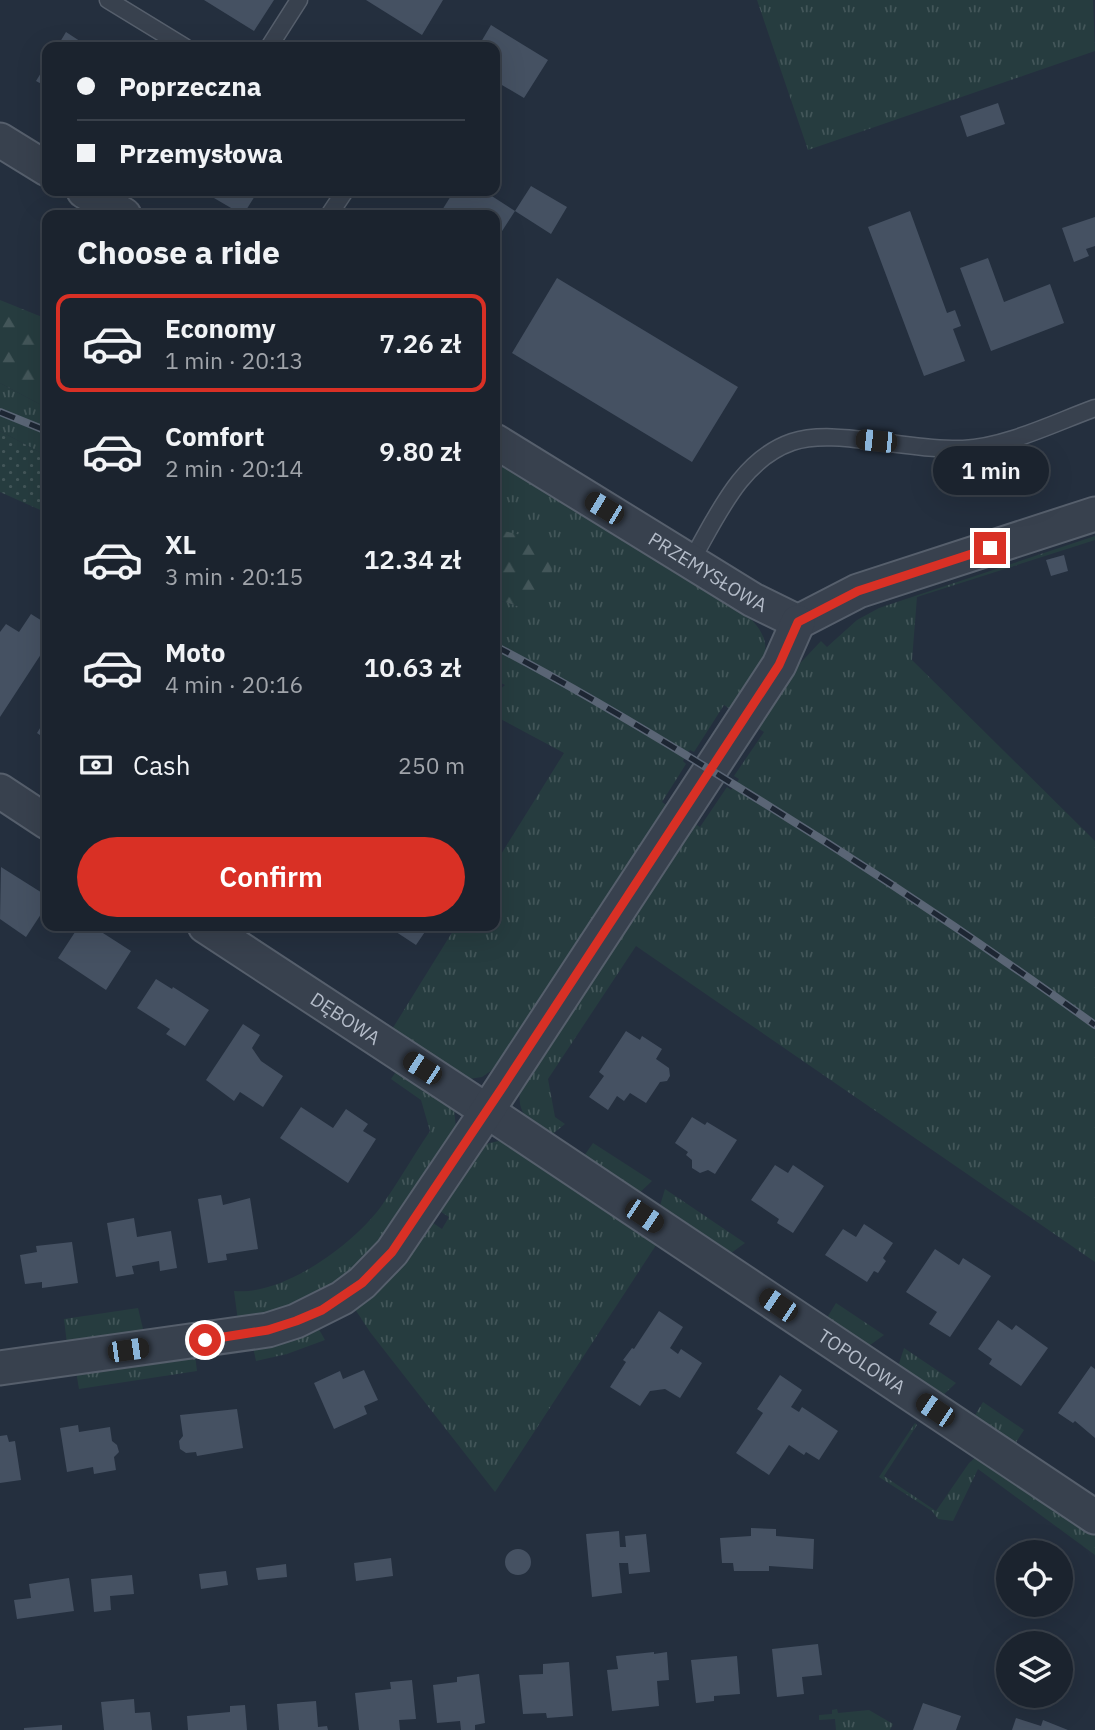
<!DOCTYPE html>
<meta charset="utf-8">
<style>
body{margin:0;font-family:"IBM Plex Sans",sans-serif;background:#282f3a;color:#f1f3f6;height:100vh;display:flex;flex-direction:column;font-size:26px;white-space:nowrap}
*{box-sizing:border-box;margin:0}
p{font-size:23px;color:#a0a4aa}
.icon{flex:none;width:38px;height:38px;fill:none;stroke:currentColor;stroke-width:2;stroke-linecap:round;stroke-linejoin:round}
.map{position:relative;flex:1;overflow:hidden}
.side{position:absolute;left:42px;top:210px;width:458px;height:721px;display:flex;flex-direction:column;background:#1b232e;border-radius:14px;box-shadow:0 7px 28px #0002,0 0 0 2px #39404a}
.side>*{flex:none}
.banner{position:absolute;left:42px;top:42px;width:458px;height:154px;border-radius:14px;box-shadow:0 7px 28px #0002,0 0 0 2px #39404a;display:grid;align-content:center;height:154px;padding:0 35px;background:#1b232e}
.tools{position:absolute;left:996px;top:1540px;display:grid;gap:14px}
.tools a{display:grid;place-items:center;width:77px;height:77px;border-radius:50%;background:#1b232e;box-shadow:0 7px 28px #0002,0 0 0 2px #39404a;font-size:35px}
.end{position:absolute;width:32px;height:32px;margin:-16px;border:9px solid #d93025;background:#fff;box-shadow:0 0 0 4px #fff}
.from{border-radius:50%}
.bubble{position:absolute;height:49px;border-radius:24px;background:#1b232e;box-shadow:0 7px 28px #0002,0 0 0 2px #39404a;font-size:23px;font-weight:600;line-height:49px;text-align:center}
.car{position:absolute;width:21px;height:42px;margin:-21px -10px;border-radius:9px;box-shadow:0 0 5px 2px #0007;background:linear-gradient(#222 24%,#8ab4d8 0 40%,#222 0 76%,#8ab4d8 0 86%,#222 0)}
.banner b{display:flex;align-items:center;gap:24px;height:66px;font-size:26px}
.banner b+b{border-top:2px solid #39404a}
.banner i{width:18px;height:18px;background:#f1f3f6}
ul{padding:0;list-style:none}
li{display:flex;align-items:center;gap:21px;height:98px;margin:0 14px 10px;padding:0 21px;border:4px solid transparent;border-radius:14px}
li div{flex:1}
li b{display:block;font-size:26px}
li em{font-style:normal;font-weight:600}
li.on{border-color:#d93025}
li>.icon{width:63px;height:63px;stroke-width:1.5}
h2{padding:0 35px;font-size:32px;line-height:84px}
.pay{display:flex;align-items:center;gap:18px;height:77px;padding:0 35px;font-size:26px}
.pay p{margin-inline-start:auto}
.action{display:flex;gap:14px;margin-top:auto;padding:14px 35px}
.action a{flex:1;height:80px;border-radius:42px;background:#d93025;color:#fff;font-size:28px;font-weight:600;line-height:80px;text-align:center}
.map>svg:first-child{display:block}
.grass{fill:url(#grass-tufts)}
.forest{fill:url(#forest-firs)}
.garden{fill:url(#garden-dots)}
.building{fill:#455162}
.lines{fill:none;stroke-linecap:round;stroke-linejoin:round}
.service-casing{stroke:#565f6c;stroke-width:19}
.minor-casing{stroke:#565f6c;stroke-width:37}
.service{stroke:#38414e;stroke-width:16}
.minor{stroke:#38414e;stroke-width:33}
.rail-casing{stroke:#5a6575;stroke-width:8}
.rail{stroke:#1d2633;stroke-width:5;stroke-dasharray:16;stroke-linecap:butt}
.route{stroke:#d93025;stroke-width:9}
.labels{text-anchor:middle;stroke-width:7;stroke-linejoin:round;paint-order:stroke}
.street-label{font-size:19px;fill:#b4bcc9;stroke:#1d2633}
</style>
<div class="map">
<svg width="1095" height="1730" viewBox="0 0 1095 1730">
<defs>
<pattern id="grass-tufts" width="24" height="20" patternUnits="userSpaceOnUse" patternTransform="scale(1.75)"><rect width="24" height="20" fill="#263c3f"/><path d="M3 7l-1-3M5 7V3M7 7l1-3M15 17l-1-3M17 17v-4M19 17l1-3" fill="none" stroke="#435659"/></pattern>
<pattern id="forest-firs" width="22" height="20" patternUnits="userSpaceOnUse" patternTransform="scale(1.75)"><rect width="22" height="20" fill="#263c3f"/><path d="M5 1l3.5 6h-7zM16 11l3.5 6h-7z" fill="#435659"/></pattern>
<pattern id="garden-dots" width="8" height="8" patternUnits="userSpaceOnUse" patternTransform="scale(1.75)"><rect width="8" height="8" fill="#263c3f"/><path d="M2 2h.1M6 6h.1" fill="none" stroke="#435659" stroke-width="1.8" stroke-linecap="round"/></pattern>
</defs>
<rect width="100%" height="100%" fill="#242f3e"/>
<path class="grass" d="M757,0H1093L1095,51L808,150Z
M0,383L47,408V456L0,431Z
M495,458L743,612C787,648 757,673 733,711L724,705L694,752L690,750L683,761L686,764L662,802L669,807L495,1068L482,1077L469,1079L391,1031L456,926H495V864L564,753L495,716V694L505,685L495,680V599L518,606L498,531L495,529Z
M1095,536V540L917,597L912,660L1095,841V1262L636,946L548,1079L555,1117L565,1124L550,1136C529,1120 515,1115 521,1086L692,822L700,827L727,787L731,790L739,779L734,776L764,732L756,727L789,675L821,641L827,647L857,620L879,608Z
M400,1066L454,1109L456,1128C410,1198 373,1275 291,1307C274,1313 255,1316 238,1321L234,1291C283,1296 352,1245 380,1208C398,1183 413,1156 430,1131L421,1100L391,1079Z
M504,1140L660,1239L495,1492L370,1332L353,1306L430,1221L442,1229L449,1217L438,1210L479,1149L489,1143Z
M593,1143L652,1181L637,1195L582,1159Z
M665,1189L745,1243L727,1256L659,1209Z
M836,1303L884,1335L866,1348L825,1321Z
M138,1308L144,1333L67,1344L64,1319Z
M317,1326L325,1340L287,1354L256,1361L253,1347Z
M904,1348L956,1383L940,1398L897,1370Z
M195,1355L197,1371L79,1389L76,1371Z
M983,1402L1024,1430L1013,1447L972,1420Z
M915,1423L917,1425L884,1476L936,1511L969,1463L976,1457L1095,1530V1555L978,1469L953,1521L938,1519L932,1511L879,1477Z
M837,1709L838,1713L869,1710L893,1724L890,1730H836L835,1719L819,1720V1715L832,1714V1710Z"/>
<path class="forest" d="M0,300L47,319V408L0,383Z
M495,529L538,539L553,560L549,586L538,599L518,606L495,599Z"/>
<path class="garden" d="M0,431L47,456V513L0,492Z"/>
<path class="building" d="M204,0H274L254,31Z
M366,0H443L422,35Z
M491,25L548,60L524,98L495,81V47H478Z
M66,32L89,47H57Z
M47,63V87L36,81Z
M998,103L1005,124L967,137L960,116Z
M531,186L567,207L551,234L515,211L495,242V215H439L454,191H484L515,211Z
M202,191H258L243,215Z
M910,211L947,313L955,310L961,326L953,329L965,361L924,376L868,227Z
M1095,217V246L1086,249L1089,256L1074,262L1062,228Z
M988,258L1004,302L1050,284L1064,323L991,351L960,268Z
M557,278L738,387L692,462L512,353Z
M1064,555L1068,571L1051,576L1046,560Z
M31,614L47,624V645L0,717V632L6,624L19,632Z
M47,717V740L37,733Z
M1,867L47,896V905L26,937L0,919Z
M79,926H92L131,951L106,990L58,958Z
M387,926H429L416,945Z
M156,979L172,989L173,987L209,1010L185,1046L166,1034L170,1029L137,1008Z
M243,1024L260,1035L252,1048L261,1061L283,1076L263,1107L240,1092L234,1101L206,1080Z
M626,1031L640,1040L642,1036L662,1049L656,1059L669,1068L670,1076L667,1081L660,1082L646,1103L630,1093L624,1101L617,1096L608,1110L589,1097L604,1076L599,1072Z
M301,1107L333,1128L346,1109L368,1124L363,1131L376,1139L348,1183L280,1138Z
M692,1117L705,1125L707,1122L737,1140L715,1174L708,1170L700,1173L692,1168V1160L686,1155L688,1152L675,1143Z
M775,1165L788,1173L793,1165L824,1186L793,1233L777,1223L779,1219L751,1200Z
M221,1195L223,1205L250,1198L258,1249L226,1254L227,1260L208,1263L198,1199Z
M134,1218L137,1237L171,1231L177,1268L160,1271L159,1261L132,1266L134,1274L116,1277L107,1223Z
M864,1224L893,1243L883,1258L886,1261L878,1273L874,1271L867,1282L825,1255L843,1229L856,1237Z
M72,1242L78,1283L42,1288V1282L25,1284L20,1255L37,1252L36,1246Z
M935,1249L959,1265L963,1258L991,1276L950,1337L929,1324L937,1312L906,1292Z
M659,1311L683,1327L670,1348L678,1354L681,1349L702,1363L680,1398L665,1389L650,1391L640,1406L610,1387L626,1362L623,1360L632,1348L634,1349Z
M998,1320L1012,1330L1016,1325L1048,1348L1021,1386L989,1364L992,1359L978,1349Z
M1091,1366L1095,1369V1438L1075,1421L1073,1423L1058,1413Z
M364,1370L378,1400L364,1406L367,1414L334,1429L314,1383L340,1371L343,1379Z
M780,1375L802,1390L791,1407L799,1412L802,1407L838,1431L819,1460L806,1452L804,1455L789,1445L769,1475L736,1453L763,1413L757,1409Z
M237,1409L243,1448L197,1456L196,1452L186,1453L180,1449L179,1441L183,1436L180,1415Z
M78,1425L79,1432L110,1427L112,1441L117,1445L119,1452L114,1457L116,1470L94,1474L93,1467L67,1472L60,1428Z
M7,1435L9,1442L15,1441L21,1480L0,1483V1436Z
M751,1528L776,1529V1536L814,1539L813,1569L769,1566V1571H734L733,1563H722L720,1538L751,1536Z
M619,1531L620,1547H626L625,1536L646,1534L650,1572L629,1574L628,1563H619L622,1593L592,1597L586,1534Z
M505 1562a13 13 0 1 1 26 0a13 13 0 1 1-26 0Z
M391,1558L393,1576L356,1581L354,1563Z
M286,1564L287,1577L258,1580L256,1568Z
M226,1571L228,1585L201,1589L199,1574Z
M132,1575L134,1594L110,1596L111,1610L94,1612L91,1579Z
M69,1578L74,1611L17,1619L14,1600L31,1598L29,1584Z
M818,1644L822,1675L802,1677L804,1694L777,1697L772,1649Z
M654,1652V1654L667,1652L669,1680L657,1681L659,1706L612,1711L607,1670L618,1669L616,1656Z
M737,1656L740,1694L714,1696V1701L696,1703L691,1660Z
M569,1662L573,1716L547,1718L546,1713L523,1714L519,1675L543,1674V1664Z
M479,1674L485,1723L475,1725V1730H461L460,1721L437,1723L433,1685L457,1682V1677Z
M412,1680L416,1719L399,1720L400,1730H359L355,1693L391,1689L390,1682Z
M134,1699L135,1713L150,1712L152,1730H104L101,1702Z
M316,1701L318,1727L327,1726L328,1730H279L277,1704Z
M923,1703L961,1716L956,1730H913Z
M245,1705L247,1730H188L187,1716L230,1712V1706Z
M1016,1718L1041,1726L1043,1720L1068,1730H1012Z
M62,1725V1730H24V1728Z"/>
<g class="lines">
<g class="service-casing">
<path id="service" d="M108,0L185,47
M269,47L299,0
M329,215L345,191
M691,561C717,517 740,460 792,442C816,434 848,438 872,441C903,444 931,450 963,449C1006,447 1054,423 1095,408"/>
</g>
<g class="minor-casing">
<g id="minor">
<path d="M0,140L47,169"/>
<path d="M84,191L124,215"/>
<path id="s1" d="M495,441L753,600L798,622"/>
<path d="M798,622L858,591L1095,514"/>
<path d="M0,791L47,822"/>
<path id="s2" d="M205,926L487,1111L1095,1517"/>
<path d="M0,1368L268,1330L296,1321L342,1298L362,1283L392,1252L487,1111L779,665L798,622"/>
</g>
</g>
<use href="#service" class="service"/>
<use href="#minor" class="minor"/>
<g class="rail-casing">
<path id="rail" d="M0,412L47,431
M495,646C578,689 659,738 738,787C860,862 979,941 1095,1025"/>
</g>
<use href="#rail" class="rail"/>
</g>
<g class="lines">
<path class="route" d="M205,1340L268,1330L296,1321L322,1310L362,1283L392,1252L502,1088L779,665L798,622L858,591L990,548"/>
</g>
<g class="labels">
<g class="street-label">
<text dy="7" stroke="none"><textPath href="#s1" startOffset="250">PRZEMYSŁOWA</textPath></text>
<text dy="7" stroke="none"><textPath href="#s2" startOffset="168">DĘBOWA</textPath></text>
<text dy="7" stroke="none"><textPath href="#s2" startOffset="788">TOPOLOWA</textPath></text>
</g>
</g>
</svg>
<div class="tools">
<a><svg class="icon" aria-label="locate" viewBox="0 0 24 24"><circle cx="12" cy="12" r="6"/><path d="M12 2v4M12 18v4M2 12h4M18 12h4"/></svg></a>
<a><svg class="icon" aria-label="layers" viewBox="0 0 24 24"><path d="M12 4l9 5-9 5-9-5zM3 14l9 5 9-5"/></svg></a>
</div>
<i class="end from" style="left:205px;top:1340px"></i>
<i class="end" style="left:990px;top:548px"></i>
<div class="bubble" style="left:933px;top:446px;width:116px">1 min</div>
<i class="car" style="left:876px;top:441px;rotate:276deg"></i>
<i class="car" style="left:604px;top:508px;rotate:301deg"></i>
<i class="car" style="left:422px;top:1068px;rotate:303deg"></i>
<i class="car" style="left:644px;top:1216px;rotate:124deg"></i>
<i class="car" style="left:778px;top:1305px;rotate:304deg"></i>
<i class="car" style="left:128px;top:1350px;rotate:82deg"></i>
<i class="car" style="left:935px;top:1410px;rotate:304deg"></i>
<div class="banner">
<b><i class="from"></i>Poprzeczna</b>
<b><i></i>Przemysłowa</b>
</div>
<section class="side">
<h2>Choose a ride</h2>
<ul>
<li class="on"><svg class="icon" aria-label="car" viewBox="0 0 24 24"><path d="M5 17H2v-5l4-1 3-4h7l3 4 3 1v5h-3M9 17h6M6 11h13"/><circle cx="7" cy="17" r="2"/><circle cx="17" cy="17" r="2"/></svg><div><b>Economy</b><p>1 min · 20:13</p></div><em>7.26 zł</em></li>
<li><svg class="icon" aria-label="car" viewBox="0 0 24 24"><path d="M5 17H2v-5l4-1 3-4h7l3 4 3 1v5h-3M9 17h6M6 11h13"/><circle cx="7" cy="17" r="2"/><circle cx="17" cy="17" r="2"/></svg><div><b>Comfort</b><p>2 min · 20:14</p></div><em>9.80 zł</em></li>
<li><svg class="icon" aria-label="car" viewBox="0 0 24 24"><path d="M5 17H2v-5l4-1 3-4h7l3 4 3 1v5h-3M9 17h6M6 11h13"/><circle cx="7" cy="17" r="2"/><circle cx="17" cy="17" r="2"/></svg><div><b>XL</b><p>3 min · 20:15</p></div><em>12.34 zł</em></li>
<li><svg class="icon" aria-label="car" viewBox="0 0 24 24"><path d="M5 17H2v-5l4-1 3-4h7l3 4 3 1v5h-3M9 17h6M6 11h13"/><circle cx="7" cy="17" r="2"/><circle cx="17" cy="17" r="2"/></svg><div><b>Moto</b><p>4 min · 20:16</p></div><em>10.63 zł</em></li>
</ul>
<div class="pay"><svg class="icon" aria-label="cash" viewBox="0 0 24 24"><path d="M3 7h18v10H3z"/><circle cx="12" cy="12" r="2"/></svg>Cash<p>250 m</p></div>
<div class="action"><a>Confirm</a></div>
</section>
</div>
